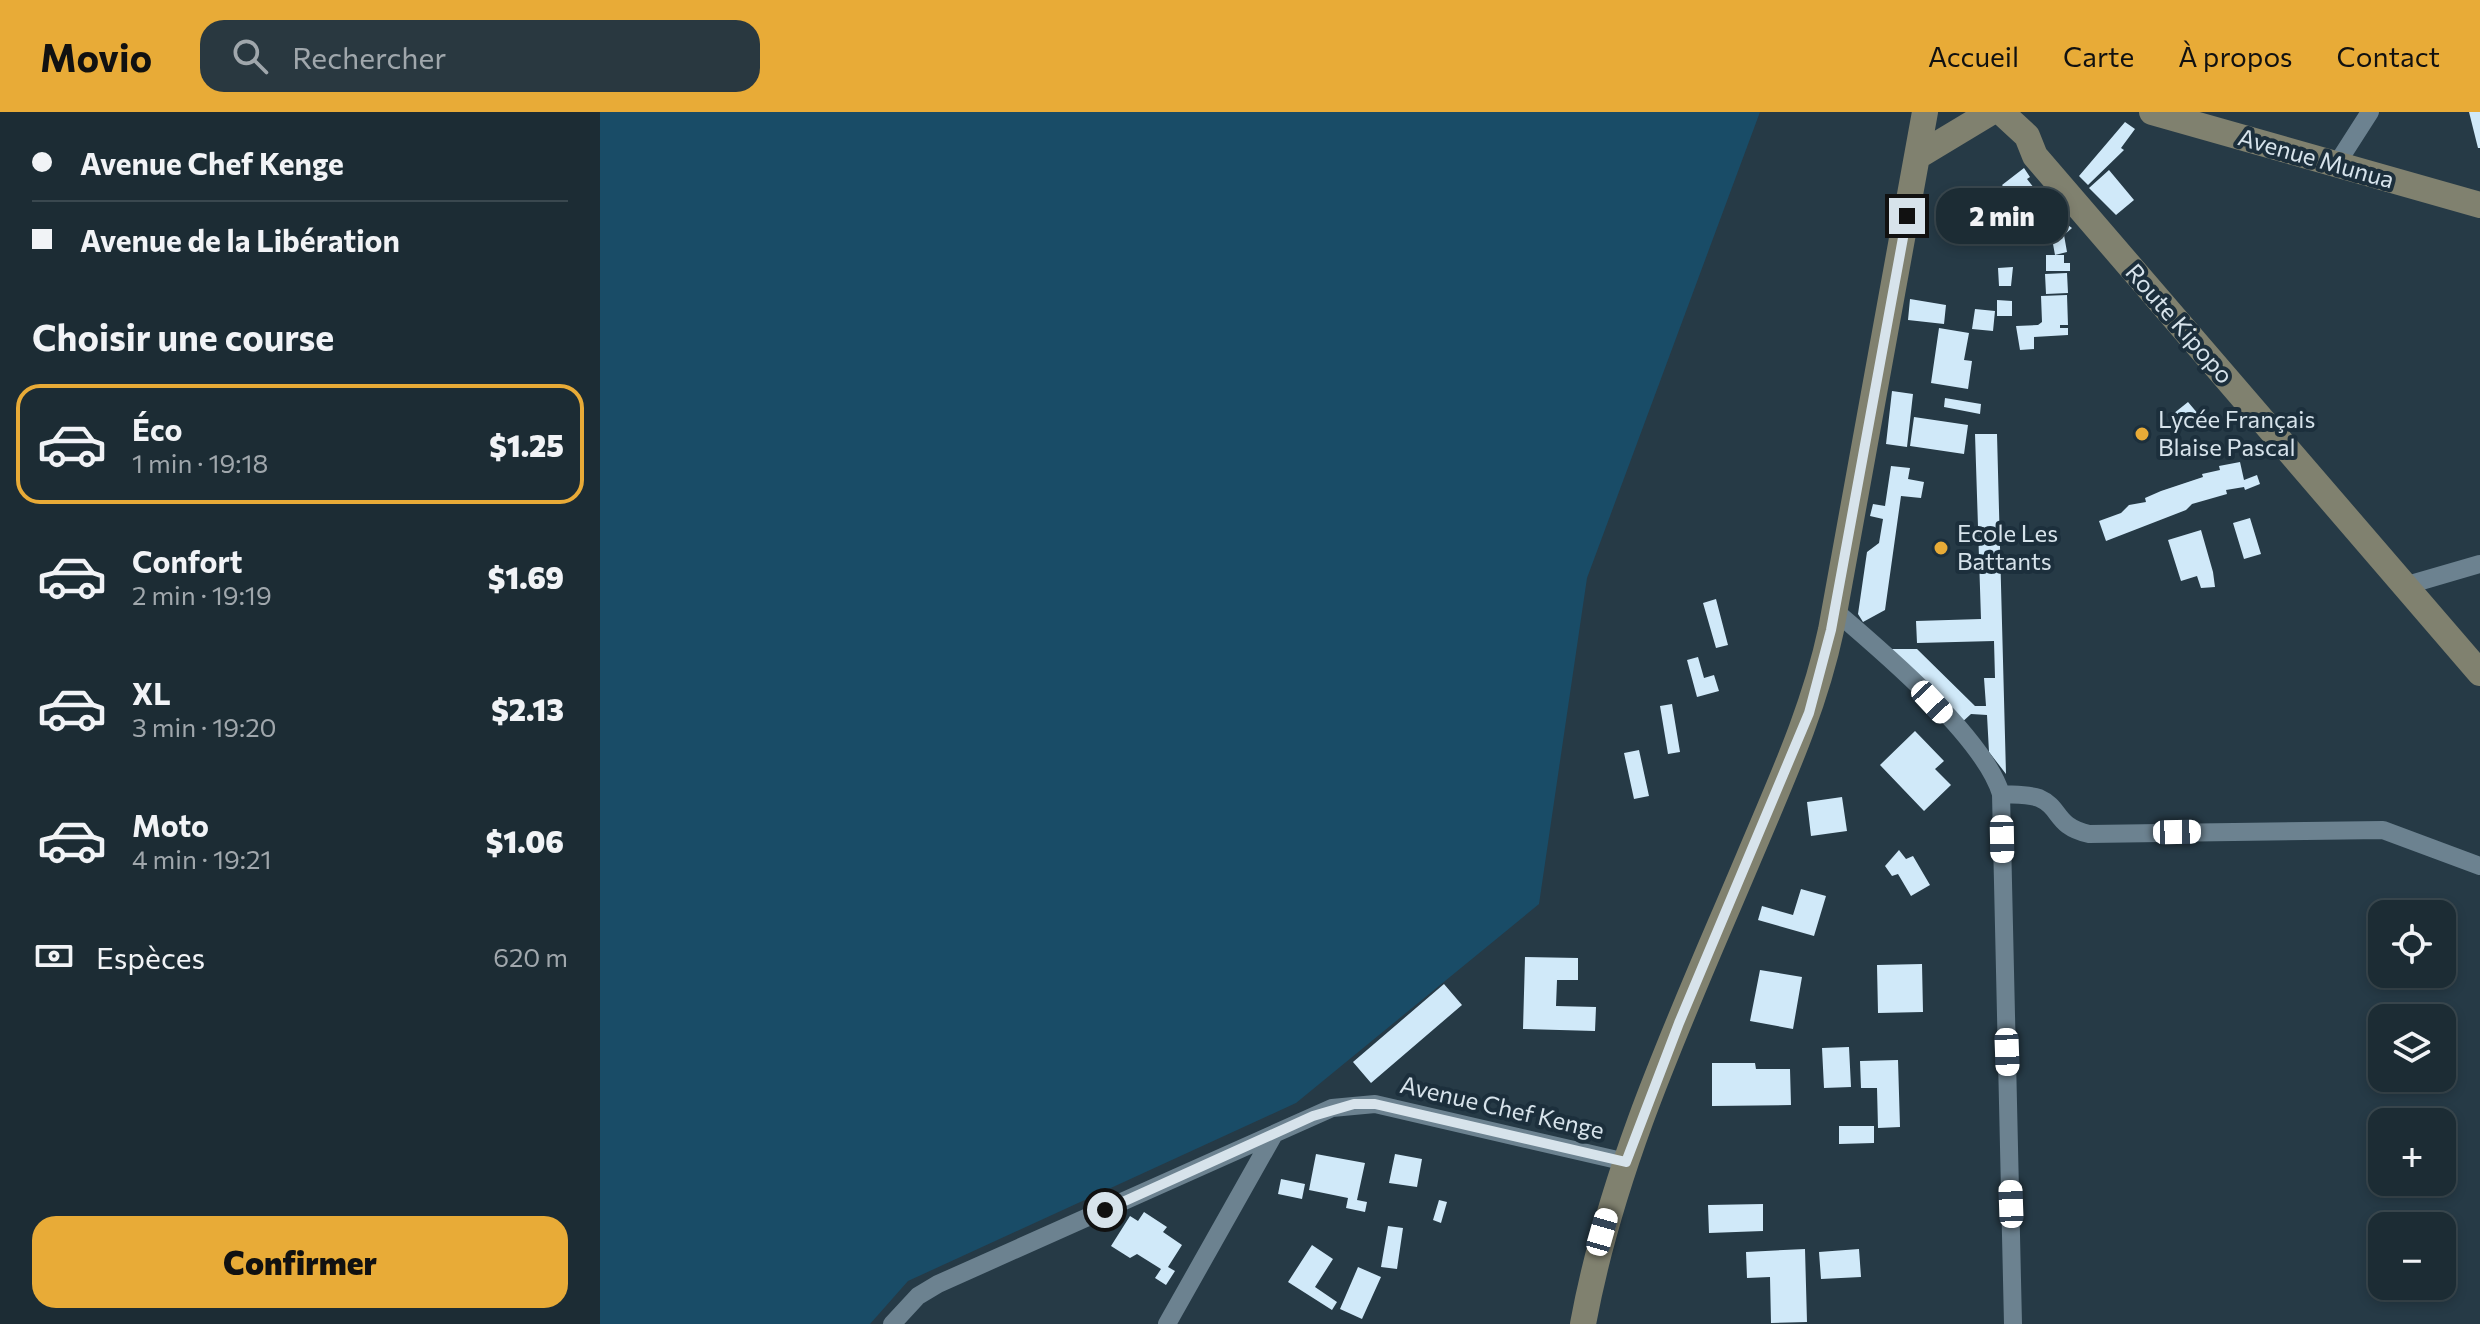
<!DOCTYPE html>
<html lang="fr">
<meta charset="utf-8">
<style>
body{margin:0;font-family:Commissioner,sans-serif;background:#293840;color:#f1f3f6;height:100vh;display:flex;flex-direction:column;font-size:30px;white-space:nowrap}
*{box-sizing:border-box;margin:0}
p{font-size:26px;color:#a0a7ac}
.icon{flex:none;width:44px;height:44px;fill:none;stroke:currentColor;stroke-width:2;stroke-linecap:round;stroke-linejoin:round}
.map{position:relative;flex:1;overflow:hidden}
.details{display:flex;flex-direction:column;background:#1c2c34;width:600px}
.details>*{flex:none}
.hud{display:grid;align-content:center;height:176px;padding:0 32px;background:#1c2c34}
.controls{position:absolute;left:1768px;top:788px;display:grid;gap:16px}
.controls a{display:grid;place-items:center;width:88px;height:88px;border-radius:16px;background:#1c2c34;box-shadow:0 4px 12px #0003,0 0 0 2px #3a484f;font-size:40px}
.end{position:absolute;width:36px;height:36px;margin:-18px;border:10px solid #d7e3eb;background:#111;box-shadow:0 0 0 4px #111}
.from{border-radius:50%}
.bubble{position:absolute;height:56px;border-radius:24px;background:#1c2c34;box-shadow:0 4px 12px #0003,0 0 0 2px #3a484f;font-size:26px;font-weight:800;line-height:56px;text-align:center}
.car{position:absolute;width:24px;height:48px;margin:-24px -12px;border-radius:10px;box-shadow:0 0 6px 2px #0007;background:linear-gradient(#fff 24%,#345 0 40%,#fff 0 76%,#345 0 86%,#fff 0)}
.hud b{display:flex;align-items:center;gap:28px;height:76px;font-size:30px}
.hud b+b{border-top:2px solid #3a484f}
.hud i{width:20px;height:20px;background:#f1f3f6}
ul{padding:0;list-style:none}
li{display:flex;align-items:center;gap:24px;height:120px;margin:0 16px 12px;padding:0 16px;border:4px solid transparent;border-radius:24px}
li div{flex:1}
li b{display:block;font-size:30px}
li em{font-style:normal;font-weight:800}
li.selected{border-color:#e8ab37}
li>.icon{width:72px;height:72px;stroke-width:1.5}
h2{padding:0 32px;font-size:36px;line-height:96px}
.pay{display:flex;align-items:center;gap:20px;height:88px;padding:0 32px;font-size:30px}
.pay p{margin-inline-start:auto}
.primary-button{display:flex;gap:16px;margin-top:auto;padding:16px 32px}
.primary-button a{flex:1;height:92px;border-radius:24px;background:#e8ab37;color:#111;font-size:32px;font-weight:800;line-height:92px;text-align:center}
header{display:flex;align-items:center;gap:48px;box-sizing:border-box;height:112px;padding:0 40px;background:#e8ab37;color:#111}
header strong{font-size:38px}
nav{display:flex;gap:44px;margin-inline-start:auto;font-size:28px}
.search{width:560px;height:72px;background:#293840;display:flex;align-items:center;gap:20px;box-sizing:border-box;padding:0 28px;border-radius:24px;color:#a0a7ac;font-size:30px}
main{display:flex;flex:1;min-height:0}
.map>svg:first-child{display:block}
.green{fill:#194c67}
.building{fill:#d0e9f9}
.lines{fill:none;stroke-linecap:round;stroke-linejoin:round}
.street{stroke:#6c8290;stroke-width:18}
.secondary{stroke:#80816f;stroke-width:26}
.route{stroke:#d7e3eb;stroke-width:10}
.poi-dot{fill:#e8ab37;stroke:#1c2f3c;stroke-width:3}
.labels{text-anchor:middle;stroke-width:8;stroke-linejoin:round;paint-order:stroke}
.street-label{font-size:24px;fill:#d7e3eb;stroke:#1c2f3c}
.poi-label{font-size:24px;fill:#d7e3eb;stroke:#1c2f3c;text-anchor:start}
</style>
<header>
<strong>Movio</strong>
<div class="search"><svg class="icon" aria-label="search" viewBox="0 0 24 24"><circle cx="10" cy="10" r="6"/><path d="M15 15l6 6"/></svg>Rechercher</div>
<nav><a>Accueil</a><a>Carte</a><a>À propos</a><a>Contact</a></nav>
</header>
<main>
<section class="details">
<div class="hud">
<b><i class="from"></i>Avenue Chef Kenge</b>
<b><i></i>Avenue de la Libération</b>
</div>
<h2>Choisir une course</h2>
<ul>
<li class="selected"><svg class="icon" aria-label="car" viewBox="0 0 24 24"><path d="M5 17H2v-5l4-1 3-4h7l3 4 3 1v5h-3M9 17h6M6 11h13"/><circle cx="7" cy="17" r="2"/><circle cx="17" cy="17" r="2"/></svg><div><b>Éco</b><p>1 min · 19:18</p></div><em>$1.25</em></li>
<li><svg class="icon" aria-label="car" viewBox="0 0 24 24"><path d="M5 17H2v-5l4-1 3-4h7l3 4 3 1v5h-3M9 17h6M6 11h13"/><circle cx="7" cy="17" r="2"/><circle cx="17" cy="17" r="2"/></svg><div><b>Confort</b><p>2 min · 19:19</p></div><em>$1.69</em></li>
<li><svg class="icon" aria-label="car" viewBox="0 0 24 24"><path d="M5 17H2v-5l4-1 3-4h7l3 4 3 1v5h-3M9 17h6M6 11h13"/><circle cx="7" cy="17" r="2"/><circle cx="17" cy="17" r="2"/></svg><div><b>XL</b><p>3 min · 19:20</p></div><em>$2.13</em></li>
<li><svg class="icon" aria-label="car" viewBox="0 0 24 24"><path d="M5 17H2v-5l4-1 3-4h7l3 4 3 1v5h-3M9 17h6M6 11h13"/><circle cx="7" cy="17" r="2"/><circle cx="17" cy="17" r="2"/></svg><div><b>Moto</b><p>4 min · 19:21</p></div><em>$1.06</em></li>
</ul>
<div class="pay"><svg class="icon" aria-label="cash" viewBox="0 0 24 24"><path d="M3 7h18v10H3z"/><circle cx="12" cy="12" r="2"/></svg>Espèces<p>620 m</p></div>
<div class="primary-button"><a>Confirmer</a></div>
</section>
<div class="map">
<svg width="1880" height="1212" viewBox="0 0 1880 1212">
<rect width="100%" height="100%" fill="#263a46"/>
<path class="green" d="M0,0H1160L987,466L939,792L696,991L308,1169L270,1212H0Z"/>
<path class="building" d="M1869,0H1880V36H1878Z
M1525,10L1535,17L1521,36L1524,38L1488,73L1479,64Z
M1424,56L1430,65L1427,67L1449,95L1457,99L1448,108L1418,74L1409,82L1402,73Z
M1509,58L1534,88L1516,103L1489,76Z
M1457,105L1472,116L1464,123L1467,140L1455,143L1453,132L1441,121Z
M1446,143H1464V151H1470V159H1446Z
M1413,155L1411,174H1399L1398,156Z
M1467,161L1468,181L1446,182L1445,162Z
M1467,183L1468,213H1460V216H1468V223L1434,225V237L1420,238L1416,214L1438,213L1442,210L1441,184Z
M1310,187L1346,193L1344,212L1308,208Z
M1397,188L1412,189V204H1397Z
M1375,197L1395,199L1393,219L1372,217Z
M1339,216L1369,221L1364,248L1372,249L1368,277L1331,271Z
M1292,279L1313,282L1307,335L1286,332Z
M1345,286L1381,292L1380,302L1344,295Z
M1588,290L1599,303L1584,315L1573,302Z
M1314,305L1368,313L1364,342L1310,334Z
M1375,322H1397L1406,662L1389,640L1387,603L1371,602L1360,612L1290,537H1317L1375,594H1386L1384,566H1395L1394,529L1317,531L1316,509L1381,507Z
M1640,350L1644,368L1657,363L1660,372L1645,378L1644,375L1626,378L1627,382L1592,392L1586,398L1506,429L1499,409L1521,401L1529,393L1546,390L1545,386L1561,379L1603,365L1602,362L1620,358L1619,354Z
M1291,354L1310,356L1308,367L1324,370L1321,386L1301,384L1285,498L1263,510L1258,502L1267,440L1279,431L1283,407L1270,404L1273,392L1285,394Z
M1650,406L1661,442L1644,447L1633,411Z
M1601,418L1613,460L1615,475L1601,476L1597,464L1581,469L1568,428Z
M1116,487L1128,533L1116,536L1103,491Z
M1098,545L1104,566L1114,563L1119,579L1097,585L1087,548Z
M1072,592L1080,640L1068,642L1060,594Z
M1315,619L1344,649L1335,657L1351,673L1324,699L1280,653Z
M1039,638L1049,684L1034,687L1024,641Z
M1242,685L1247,719L1211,724L1207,690Z
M1299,738L1306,747L1313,744L1330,773L1311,784L1298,762L1292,764L1285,754Z
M1201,777L1226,784L1214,824L1158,808L1162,794L1193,803Z
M925,845L978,846V868H957L956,894L996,895L995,919L923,917Z
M1322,852L1323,900L1278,901L1277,853Z
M1160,858L1202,865L1193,917L1150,909Z
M844,872L862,893L771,971L753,950Z
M1249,935L1251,975L1224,976L1222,936Z
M1298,948L1300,1015L1278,1016L1277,976H1261L1260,949Z
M1112,951H1155L1156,957H1190L1191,993L1112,994Z
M1239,1014H1274V1031L1239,1032Z
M716,1042L765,1051L757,1088L767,1090L765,1100L746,1096L748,1086L709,1078Z
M795,1042L822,1047L817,1075L789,1071Z
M681,1067L705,1072L702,1087L678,1082Z
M839,1088L847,1090L841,1111L833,1108Z
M1163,1092V1119L1109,1121L1108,1093Z
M544,1100L567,1115L563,1120L582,1133L568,1155L575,1159L566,1173L555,1166L561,1157L537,1142L530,1146L511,1134L530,1104L538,1109Z
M788,1114L803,1116L797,1157L781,1155Z
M712,1133L733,1147L715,1175L737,1190L732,1198L688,1170Z
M1205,1137L1207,1210L1171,1211L1170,1165L1147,1166L1146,1140Z
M1259,1137L1261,1165L1221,1167L1219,1140Z
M758,1155L781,1165L762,1207L740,1197Z"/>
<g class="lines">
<path class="street" d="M1736,53L1770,0
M1804,474L1880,452
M1234,498C1281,538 1384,625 1401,682L1413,1212
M1401,682C1412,683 1428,682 1439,686C1462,696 1454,714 1489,722L1783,718L1880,754
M292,1212L318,1184L338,1172L732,996L775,992L1026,1050
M567,1212L673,1024"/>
<path class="secondary" d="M1401,0L1427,24L1435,44L1880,561
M1552,0L1880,93
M1318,44L1391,0
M983,1212C1013,1049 1085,897 1149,745C1180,671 1214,598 1231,518L1325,0"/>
</g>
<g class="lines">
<path class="route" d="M505,1098L713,1004L754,992H775L1026,1050L1079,911L1209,601L1231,518L1307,104"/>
</g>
<g class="poi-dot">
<circle cx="1542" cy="322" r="8"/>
<circle cx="1341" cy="436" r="8"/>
</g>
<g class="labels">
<g class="street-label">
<text transform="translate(1716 47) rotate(16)" y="8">Avenue Munua</text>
<text transform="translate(1579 212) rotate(49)" y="8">Route Kipopo</text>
<text transform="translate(902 996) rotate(13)" y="8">Avenue Chef Kenge</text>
</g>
<g class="poi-label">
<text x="1558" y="316">Lycée Français<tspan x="1558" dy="28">Blaise Pascal</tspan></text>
<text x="1357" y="430">Ecole Les<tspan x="1357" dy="28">Battants</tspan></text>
</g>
</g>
</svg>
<div class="controls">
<a><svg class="icon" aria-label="locate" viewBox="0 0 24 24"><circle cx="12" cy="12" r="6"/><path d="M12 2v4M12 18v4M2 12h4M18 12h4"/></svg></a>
<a><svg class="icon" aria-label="layers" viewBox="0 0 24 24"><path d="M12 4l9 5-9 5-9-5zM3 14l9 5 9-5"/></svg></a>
<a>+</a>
<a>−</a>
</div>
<i class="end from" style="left:505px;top:1098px"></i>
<i class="end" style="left:1307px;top:104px"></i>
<div class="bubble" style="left:1336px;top:76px;width:132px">2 min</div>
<i class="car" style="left:1332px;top:590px;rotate:137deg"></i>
<i class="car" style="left:1577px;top:720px;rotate:89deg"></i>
<i class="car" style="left:1402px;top:727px;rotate:179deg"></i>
<i class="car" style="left:1407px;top:940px;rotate:178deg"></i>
<i class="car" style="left:1411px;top:1092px;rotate:358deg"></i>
<i class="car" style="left:1002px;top:1120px;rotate:16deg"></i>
</div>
</main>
